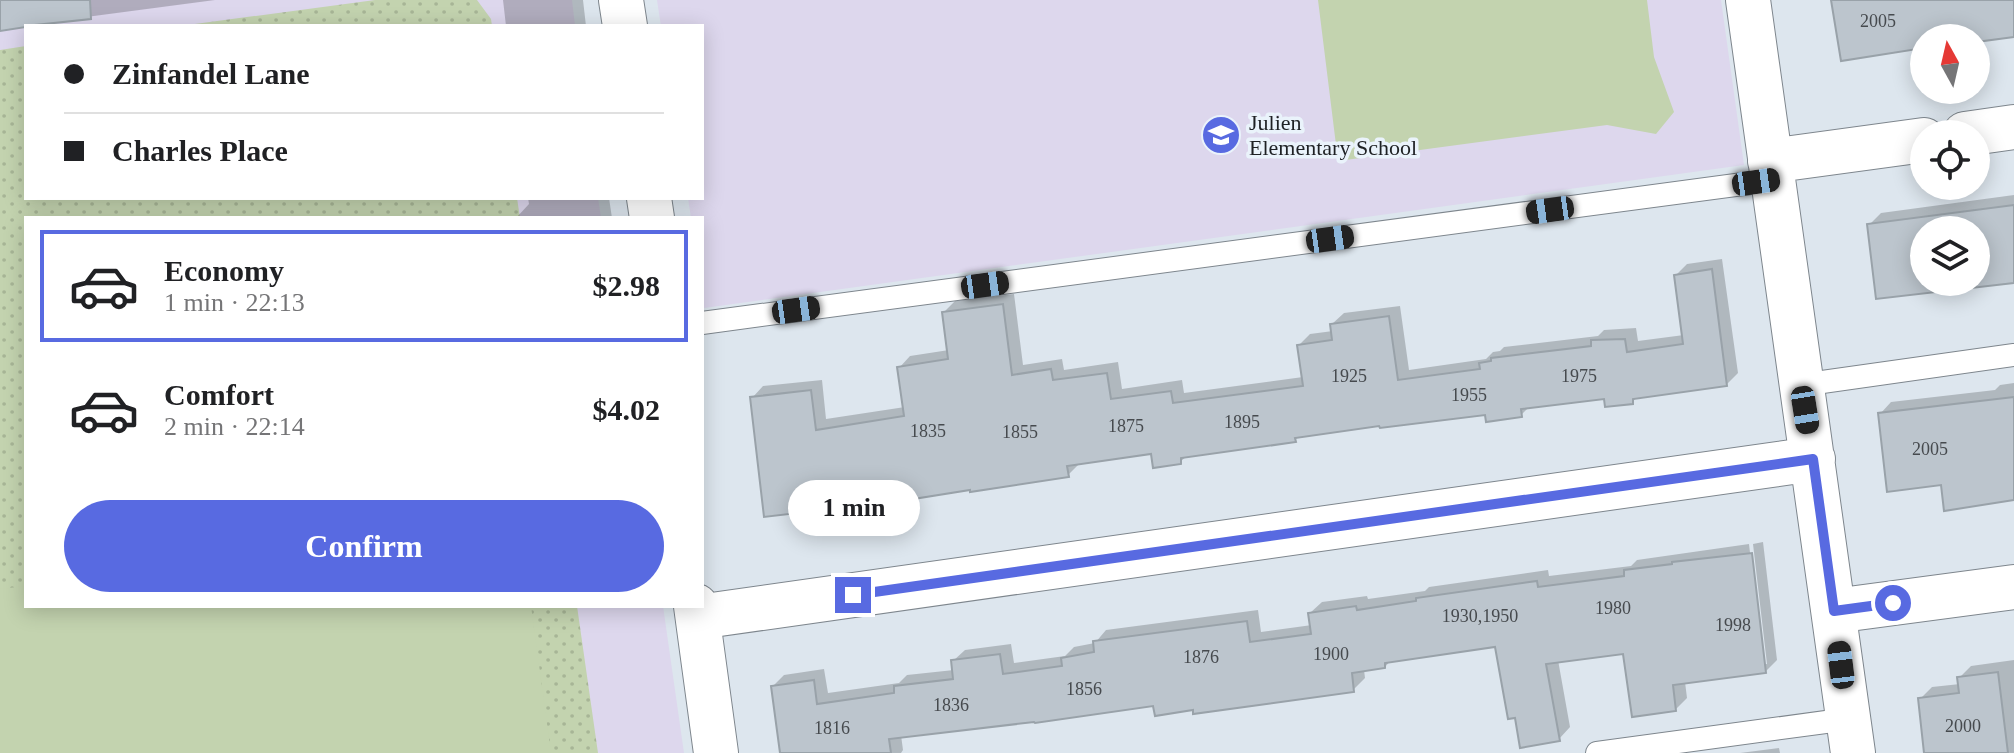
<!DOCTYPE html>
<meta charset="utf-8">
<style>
body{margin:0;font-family:Georgia,serif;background:#f6f6f6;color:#202124;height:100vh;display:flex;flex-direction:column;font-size:30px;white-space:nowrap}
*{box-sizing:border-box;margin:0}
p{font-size:26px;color:#757577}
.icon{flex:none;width:44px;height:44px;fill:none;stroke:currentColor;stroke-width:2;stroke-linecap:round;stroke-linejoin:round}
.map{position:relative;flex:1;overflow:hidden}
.drawer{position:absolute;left:24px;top:216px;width:680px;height:392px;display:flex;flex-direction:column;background:#fff;border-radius:0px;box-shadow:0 4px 20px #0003}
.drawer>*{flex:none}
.banner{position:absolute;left:24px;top:24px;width:680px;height:176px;border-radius:0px;box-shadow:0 4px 20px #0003;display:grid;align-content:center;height:176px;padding:0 40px;background:#fff}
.needle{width:52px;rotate:352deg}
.buttons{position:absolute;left:1910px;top:24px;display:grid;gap:16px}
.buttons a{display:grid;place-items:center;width:80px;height:80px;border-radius:50%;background:#fff;box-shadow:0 4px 20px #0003;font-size:40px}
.end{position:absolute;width:36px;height:36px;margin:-18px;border:10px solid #586ae1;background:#fff;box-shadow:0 0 0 4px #fff}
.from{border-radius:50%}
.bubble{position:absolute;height:56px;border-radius:28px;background:#fff;box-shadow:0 4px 20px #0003;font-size:26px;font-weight:700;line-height:56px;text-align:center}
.car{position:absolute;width:24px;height:48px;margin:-24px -12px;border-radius:10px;box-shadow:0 0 6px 2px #0007;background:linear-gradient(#222 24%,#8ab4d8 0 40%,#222 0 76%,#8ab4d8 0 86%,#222 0)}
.banner b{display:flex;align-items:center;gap:28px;height:76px;font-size:30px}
.banner b+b{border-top:2px solid #e0e0e0}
.banner i{width:20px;height:20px;background:#202124}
ul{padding:14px 0 0;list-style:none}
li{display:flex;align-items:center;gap:24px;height:112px;margin:0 16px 12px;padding:0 24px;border:4px solid transparent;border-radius:0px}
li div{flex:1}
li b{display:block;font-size:30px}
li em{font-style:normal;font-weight:700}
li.current{border-color:#586ae1}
li>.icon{width:72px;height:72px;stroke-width:1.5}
.primary-button{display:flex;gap:16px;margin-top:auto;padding:16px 40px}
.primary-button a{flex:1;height:92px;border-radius:48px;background:#586ae1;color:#fff;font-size:32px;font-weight:700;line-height:92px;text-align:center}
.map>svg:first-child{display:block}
.education{fill:#ddd7ed}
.grass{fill:url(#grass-dots)}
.park{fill:#c3d3af}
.shadow{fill:#0003;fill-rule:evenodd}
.building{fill:#bcc5cd;stroke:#99a2a9;stroke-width:2;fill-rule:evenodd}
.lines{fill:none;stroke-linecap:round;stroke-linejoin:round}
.service-casing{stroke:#7e868d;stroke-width:24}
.minor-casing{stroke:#7e868d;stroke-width:46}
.service{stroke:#fff;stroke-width:22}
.minor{stroke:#fff;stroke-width:44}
.route{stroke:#586ae1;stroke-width:10}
.labels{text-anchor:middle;stroke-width:7;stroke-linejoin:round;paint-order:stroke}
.number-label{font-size:18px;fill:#464a4e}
.poi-label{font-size:22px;fill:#1e2124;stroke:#eaf3fb;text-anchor:start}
</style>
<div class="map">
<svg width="2014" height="753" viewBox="0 0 2014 753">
<defs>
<pattern id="grass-dots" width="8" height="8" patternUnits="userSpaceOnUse" patternTransform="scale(2)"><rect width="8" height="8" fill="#c3d3af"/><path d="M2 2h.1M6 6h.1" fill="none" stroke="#a7b596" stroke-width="1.8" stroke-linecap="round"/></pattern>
</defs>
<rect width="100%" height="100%" fill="#dde6ee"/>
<path class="education" d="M0,0H572L575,26H26V198H598L601,218H26V606H663L684,753H0Z
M657,0H1721L1744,165L704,308L702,293V218H691L688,198H702V26H661Z"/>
<path class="grass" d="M375,0H477L491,19L492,26H180Z
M26,46V198H517L520,218H26V606H577L598,753H0V50Z"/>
<path class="park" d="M1318,0H1647L1654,57L1674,112L1656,134L1607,125L1338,161Z
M26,586V606H531L551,753H0V589Z"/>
<path class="shadow" d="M0,0H215L3,28L0,27Z
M503,0H583L586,26H506Z
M2014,195V281L1878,297L1869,225L1881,213ZM1924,230H1976V282H1924Z
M528,198H609L612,218H516L529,204Z
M1722,259L1738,373L1727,384L1637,397L1632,402L1606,397L1530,406L1521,415L1487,413L1300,435L1295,440L1188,455L1180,462L1153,452L1079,464L1068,475L972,487L859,505L752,398L763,386L822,380L826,419L905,407L899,368L910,356L949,350L944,312L955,301L1014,294L1023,365L1062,359L1064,370L1118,362L1122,389L1182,380L1184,393L1303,377L1299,345L1310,334L1333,331L1332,324L1344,313L1400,306L1409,370L1486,359L1493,352L1500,351L1504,347L1598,336L1604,330L1636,328L1638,341L1684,335L1676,275L1687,264Z
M2014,383V498L1943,483L1880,414L1891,402L1995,390L2000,385Z
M1763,542L1777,660L1765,672L1685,682L1687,698L1676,709L1625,652L1558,660L1570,727L1559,739L1516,715L1497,645L1391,660L1385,667L1364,670L1365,678L1353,690L1195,708L1155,704L901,735L903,750L901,753H782L773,686L784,675L824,669L828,693L899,683L907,675L954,670L953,661L965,650L1011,644L1014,663L1065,656L1074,647L1095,643L1106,630L1258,610L1261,632L1312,625L1310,613L1322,602L1367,596L1368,599L1425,591L1429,587L1548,570L1549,576L1631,566L1637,560L1749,544L1763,664H1767L1753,544Z
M2014,660V753H1926L1920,699L1932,687L1960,684L1959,678L1971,666Z
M1779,748L1780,753H1740Z"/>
<path class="building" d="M0,0H90L91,19L26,26V27L0,31Z
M1831,0H2014V37L1976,42V38H1924V48L1841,61Z
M2014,205V283L1876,299L1867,224ZM1924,230H1976V282H1924Z
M1712,269L1727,386L1633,399V404L1605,407L1604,399L1521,409L1522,417L1486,422L1485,415L1380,428L1379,426L1295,438L1296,442L1181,458V464L1153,468L1151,454L1067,466L1069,477L970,492V490L857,508V506L764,517L750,397L811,390L816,430L904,416L897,367L948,359L942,312L1003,304L1012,375L1051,369L1053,380L1107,373L1111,399L1171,391L1173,403L1303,386L1297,345L1332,340L1330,324L1389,316L1398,380L1480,369L1479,363L1491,361V358L1591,346V340L1625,339L1627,352L1683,344L1674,275Z
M2014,397V500L1944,511L1941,485L1887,492L1878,413Z
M1752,553L1766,673L1673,685L1676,711L1632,717L1623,654L1546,664L1560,741L1520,748L1515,718L1508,719L1495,647L1385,663V668L1352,673L1354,692L1193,714V710L1155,716L1153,706L1035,723L1034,722L889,739L891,753H780L771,686L814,680L817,704L894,693V686L953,679L951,660L1000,654L1003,674L1062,666L1061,658L1094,652L1093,641L1247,621L1250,642L1311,634L1308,613L1356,606L1357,610L1416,601V598L1537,581L1538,587L1624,576V570L1672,564V562Z
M1998,672L2008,753H1924L1918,698L1959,693L1957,677Z"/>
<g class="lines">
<g class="service-casing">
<path id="service" d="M702,323L1773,180
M1801,385L2014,355
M1597,753L1848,719"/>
</g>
<g class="minor-casing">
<path id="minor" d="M621,0L625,26
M1748,0L1853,753
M1965,134L2014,127
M1770,161L1924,140
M649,198L652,218
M696,606L716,753
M1834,611L2014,587
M698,617L1813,459"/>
</g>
<use href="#service" class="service"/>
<use href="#minor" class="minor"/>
</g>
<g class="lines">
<path class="route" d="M853,595L1813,459L1834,611L1893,603"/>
</g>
<defs>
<g id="school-disc" transform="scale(2)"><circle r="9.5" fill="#586ae1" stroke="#eaf3fb"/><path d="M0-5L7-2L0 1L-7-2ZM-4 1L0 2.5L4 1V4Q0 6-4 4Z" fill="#fff"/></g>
</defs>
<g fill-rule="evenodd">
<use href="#school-disc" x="1221" y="135"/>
</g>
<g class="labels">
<g class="number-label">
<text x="1878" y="27">2005</text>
<text x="1349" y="382">1925</text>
<text x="1579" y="382">1975</text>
<text x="1469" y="401">1955</text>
<text x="1242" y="428">1895</text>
<text x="1126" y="432">1875</text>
<text x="928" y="437">1835</text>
<text x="1020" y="438">1855</text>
<text x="1930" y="455">2005</text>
<text x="1613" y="614">1980</text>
<text x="1480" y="622">1930,1950</text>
<text x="1733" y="631">1998</text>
<text x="1331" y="660">1900</text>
<text x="1201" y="663">1876</text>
<text x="1084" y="695">1856</text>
<text x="951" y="711">1836</text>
<text x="1963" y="732">2000</text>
<text x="832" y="734">1816</text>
</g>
<g class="poi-label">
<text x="1249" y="130">Julien<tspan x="1249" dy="25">Elementary School</tspan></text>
</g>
</g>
</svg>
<div class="buttons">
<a><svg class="needle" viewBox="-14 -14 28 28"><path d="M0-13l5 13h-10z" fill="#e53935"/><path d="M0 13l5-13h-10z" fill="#757577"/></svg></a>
<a><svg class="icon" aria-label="locate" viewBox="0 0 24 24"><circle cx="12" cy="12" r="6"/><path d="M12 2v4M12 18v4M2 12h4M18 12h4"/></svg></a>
<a><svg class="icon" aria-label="layers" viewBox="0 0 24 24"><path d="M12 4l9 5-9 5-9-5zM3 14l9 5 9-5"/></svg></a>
</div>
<i class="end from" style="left:1893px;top:603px"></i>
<i class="end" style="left:853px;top:595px"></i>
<div class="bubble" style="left:788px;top:480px;width:132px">1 min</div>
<i class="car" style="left:1756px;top:182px;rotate:82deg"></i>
<i class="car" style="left:1550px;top:210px;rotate:262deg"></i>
<i class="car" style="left:1330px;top:239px;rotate:82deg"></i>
<i class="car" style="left:985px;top:285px;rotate:82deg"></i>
<i class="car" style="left:796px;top:310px;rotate:82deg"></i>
<i class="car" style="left:1805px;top:410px;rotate:171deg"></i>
<i class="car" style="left:1841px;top:665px;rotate:353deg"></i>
<div class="banner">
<b><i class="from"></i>Zinfandel Lane</b>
<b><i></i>Charles Place</b>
</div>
<section class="drawer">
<ul>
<li class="current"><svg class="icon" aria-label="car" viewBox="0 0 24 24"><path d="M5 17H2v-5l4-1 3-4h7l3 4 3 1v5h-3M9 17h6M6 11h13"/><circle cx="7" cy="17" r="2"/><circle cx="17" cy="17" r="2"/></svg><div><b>Economy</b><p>1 min · 22:13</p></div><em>$2.98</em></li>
<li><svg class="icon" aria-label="car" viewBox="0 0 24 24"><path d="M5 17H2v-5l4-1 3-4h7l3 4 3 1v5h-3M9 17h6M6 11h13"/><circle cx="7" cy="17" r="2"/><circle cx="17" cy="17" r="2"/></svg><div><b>Comfort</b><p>2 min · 22:14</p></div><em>$4.02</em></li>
</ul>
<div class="primary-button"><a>Confirm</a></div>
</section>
</div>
